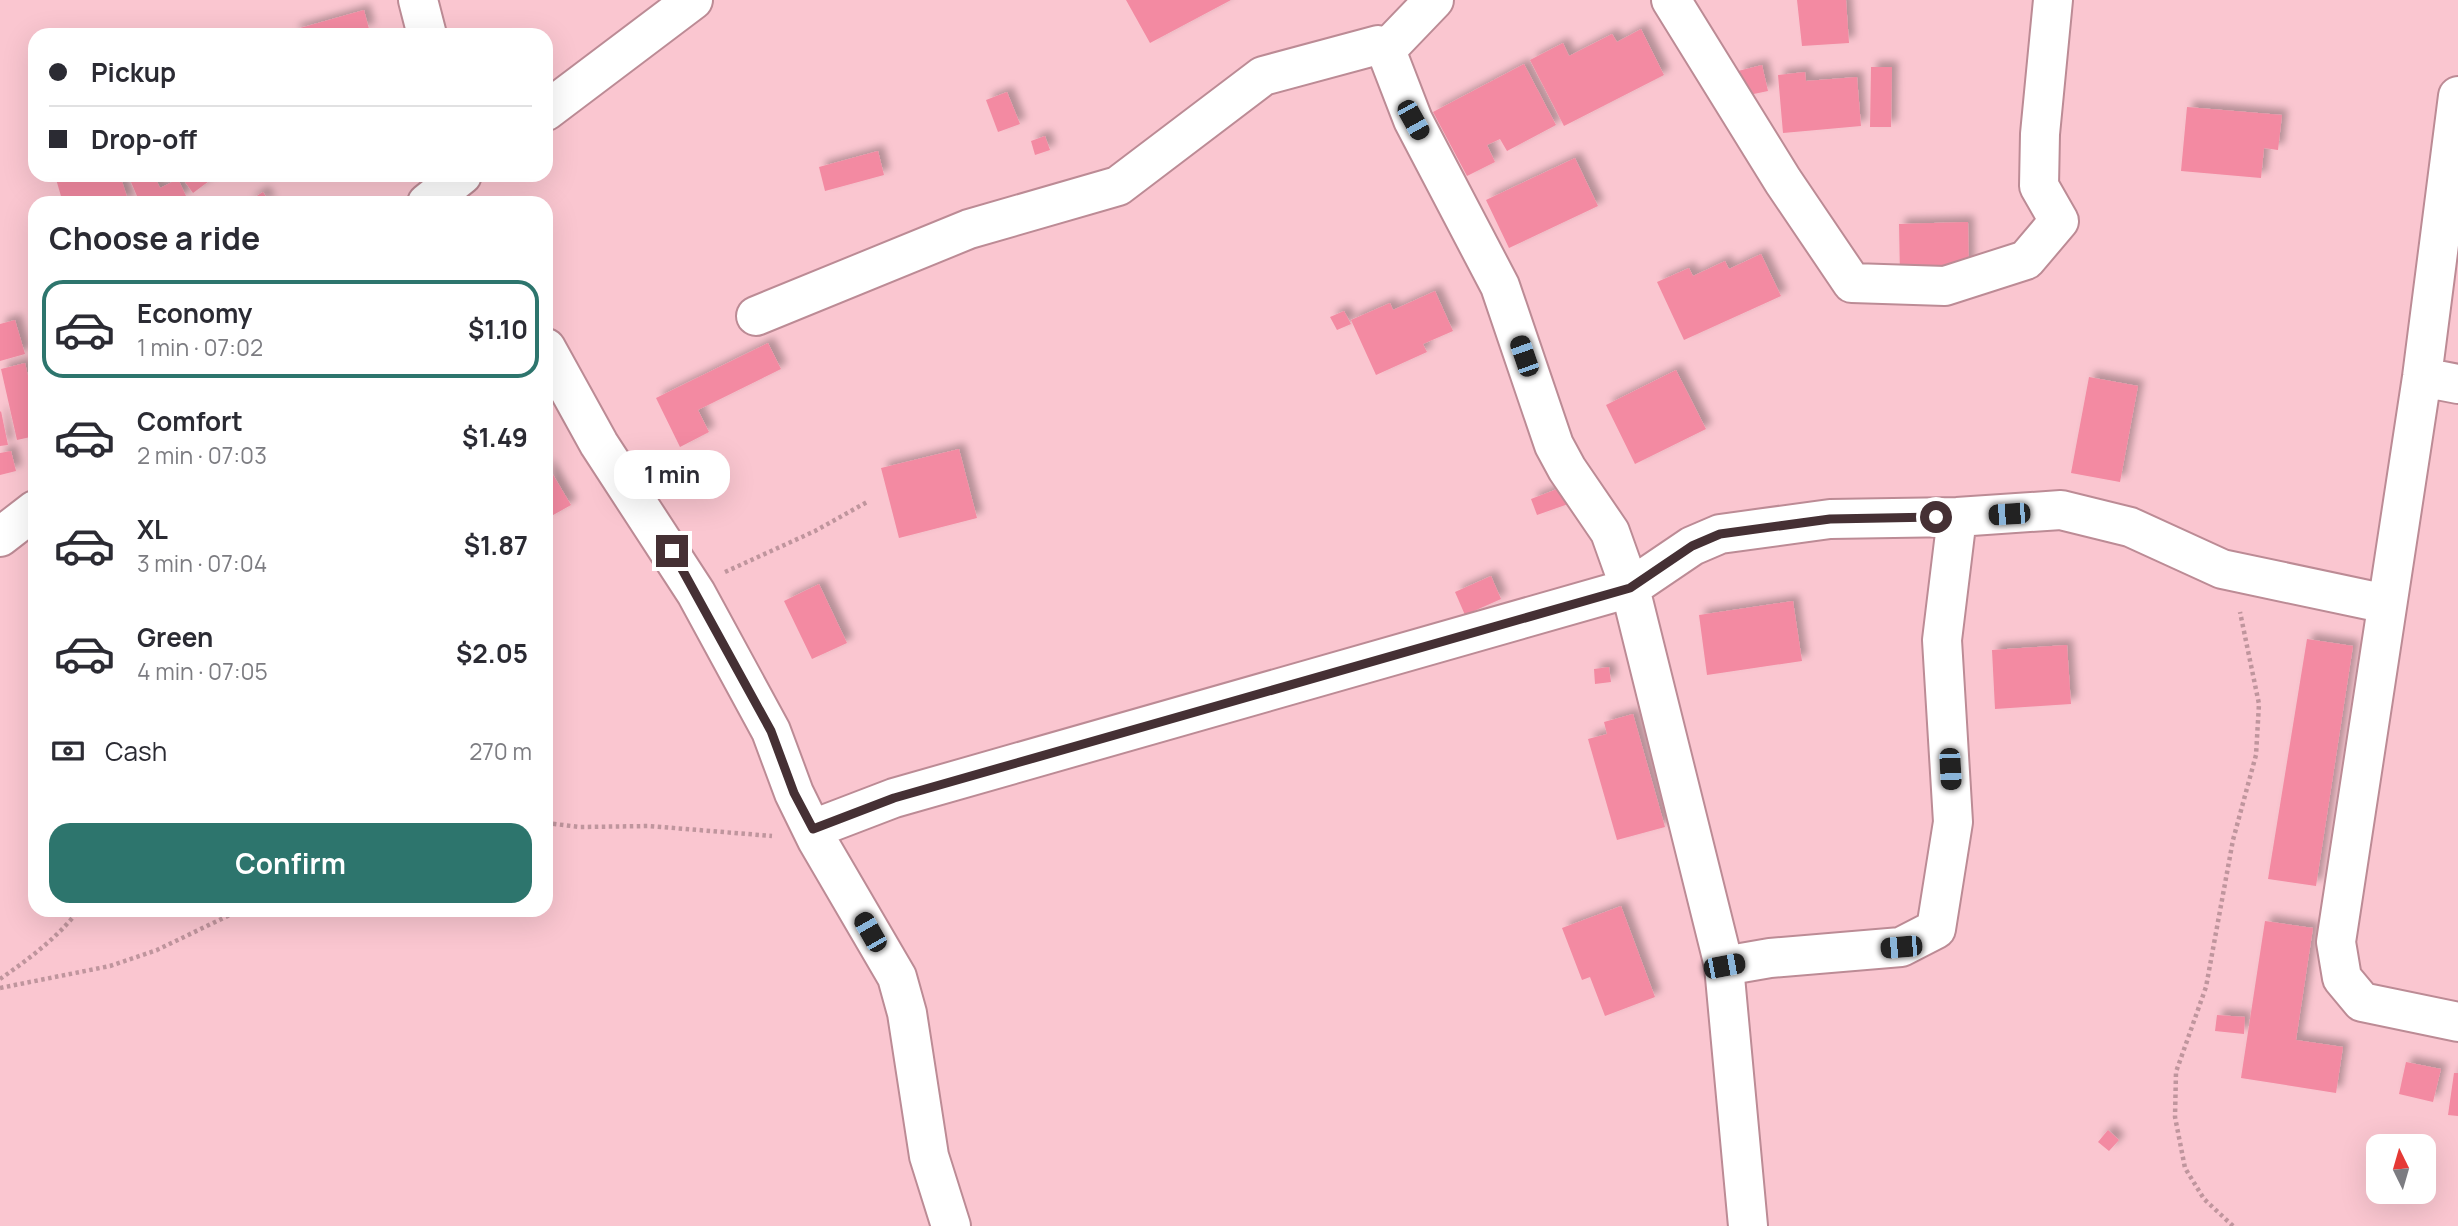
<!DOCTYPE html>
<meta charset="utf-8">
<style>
body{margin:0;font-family:Manrope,sans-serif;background:#f2f2f3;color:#2b2b33;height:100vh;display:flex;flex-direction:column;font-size:26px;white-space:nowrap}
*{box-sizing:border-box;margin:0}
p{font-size:23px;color:#7c7c81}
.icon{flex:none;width:38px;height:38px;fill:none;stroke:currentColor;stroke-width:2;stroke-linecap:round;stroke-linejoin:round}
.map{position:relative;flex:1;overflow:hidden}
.side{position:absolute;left:28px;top:196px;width:525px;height:721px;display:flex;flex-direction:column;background:#fff;border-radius:21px;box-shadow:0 7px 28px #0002}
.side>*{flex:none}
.top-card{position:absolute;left:28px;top:28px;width:525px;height:154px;border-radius:21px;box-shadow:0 7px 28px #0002;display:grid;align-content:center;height:154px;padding:0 21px;background:#fff}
.needle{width:46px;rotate:355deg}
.tools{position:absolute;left:2366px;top:1134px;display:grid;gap:14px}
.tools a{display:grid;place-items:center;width:70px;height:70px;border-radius:14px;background:#fff;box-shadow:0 7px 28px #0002;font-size:35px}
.end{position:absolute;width:32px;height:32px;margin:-16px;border:9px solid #453034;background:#fff;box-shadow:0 0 0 4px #fff}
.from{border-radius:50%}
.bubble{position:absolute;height:49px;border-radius:21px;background:#fff;box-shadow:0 7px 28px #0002;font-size:23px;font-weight:700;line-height:49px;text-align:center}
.car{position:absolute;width:21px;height:42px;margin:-21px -10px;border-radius:9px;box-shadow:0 0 5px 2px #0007;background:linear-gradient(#222 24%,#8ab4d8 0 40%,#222 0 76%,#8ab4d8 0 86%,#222 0)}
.top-card b{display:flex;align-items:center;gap:24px;height:66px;font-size:26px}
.top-card b+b{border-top:2px solid #e1e1e2}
.top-card i{width:18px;height:18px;background:#2b2b33}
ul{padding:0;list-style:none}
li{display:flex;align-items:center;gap:21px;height:98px;margin:0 14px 10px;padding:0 7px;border:4px solid transparent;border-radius:21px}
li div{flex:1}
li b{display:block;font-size:26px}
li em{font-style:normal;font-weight:700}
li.selected{border-color:#2d756d}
li>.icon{width:63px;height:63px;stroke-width:1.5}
h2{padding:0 21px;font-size:32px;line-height:84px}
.pay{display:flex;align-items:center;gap:18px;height:77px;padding:0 21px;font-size:26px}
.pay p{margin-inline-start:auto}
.action{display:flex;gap:14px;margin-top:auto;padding:14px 21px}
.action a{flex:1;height:80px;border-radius:21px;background:#2d756d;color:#fff;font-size:28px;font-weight:700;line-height:80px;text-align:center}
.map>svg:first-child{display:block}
.building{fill:#f38aa2;filter:url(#shadow)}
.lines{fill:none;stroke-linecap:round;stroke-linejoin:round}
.street-casing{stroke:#bc8b95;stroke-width:42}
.path{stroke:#bf959d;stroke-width:4.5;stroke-dasharray:3.5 3.5;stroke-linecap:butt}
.street{stroke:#fff;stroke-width:38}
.route{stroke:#453034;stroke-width:9}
</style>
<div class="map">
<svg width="2458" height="1226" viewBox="0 0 2458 1226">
<defs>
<filter id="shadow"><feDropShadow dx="6" dy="-6" stdDeviation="3.5" flood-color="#0004"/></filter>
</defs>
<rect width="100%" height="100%" fill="#fac6d0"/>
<path class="building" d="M1126,0H1231L1150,43Z
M1797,0H1846L1849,43L1802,46Z
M364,10L369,29L349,35H295L293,30Z
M1641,29L1664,75L1564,126L1530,60L1563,43L1569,56L1612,34L1617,42Z
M1524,64L1556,125L1507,151L1500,139L1487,145L1495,162L1467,176L1433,112Z
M1762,65L1768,91L1744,96L1738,71Z
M1871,67H1892L1891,127H1870Z
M1805,72L1806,81L1857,77L1861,126L1783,133L1778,75Z
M1007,92L1020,124L998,132L986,100Z
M2187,107L2282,115L2278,150L2264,148L2261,178L2181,171Z
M1045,136L1050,150L1035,155L1031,141Z
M878,151L884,175L825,191L819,167Z
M1575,158L1598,206L1509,248L1486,200Z
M70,175H120L129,203H63L56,179Z
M128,175H154L160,188L178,179L186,196L171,203H140Z
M180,175H217L193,193Z
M263,192L270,203H246Z
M1968,222L1969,274L1900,276L1899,224Z
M1761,254L1781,296L1684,340L1657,282L1689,268L1693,276L1725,261L1729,269Z
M1435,291L1453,331L1423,344L1427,352L1376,375L1351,320L1390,303L1393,310Z
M1344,311L1351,324L1337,330L1330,317Z
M15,320L25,354L0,361V324Z
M768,343L781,369L698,410L709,432L680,447L656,398Z
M25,363L35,406V436L17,440L1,369Z
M1676,370L1706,429L1635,464L1606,405Z
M2089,377L2138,386L2120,482L2071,473Z
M1,411L8,445L0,446V412Z
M959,449L977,518L899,538L881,468Z
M11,451L16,471L0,475V453Z
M546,463L571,505L546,519Z
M1565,486L1571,503L1537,515L1531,499Z
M1491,576L1501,599L1465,615L1455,592Z
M819,584L847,643L812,659L784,601Z
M1793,601L1802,661L1707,675L1699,615Z
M2307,639L2353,646L2316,886L2268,879Z
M2067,645L2071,704L1995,709L1992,650Z
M1609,667L1611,682L1595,684L1594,669Z
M1633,714L1665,827L1617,840L1588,739L1607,734L1604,722Z
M1621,906L1655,997L1605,1016L1590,977L1582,980L1562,928Z
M2265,921L2313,928L2296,1040L2343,1047L2336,1093L2241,1078Z
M2217,1015L2245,1017L2244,1034L2215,1031Z
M2406,1062L2441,1069L2433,1102L2399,1094Z
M2454,1073H2458V1116L2448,1115Z
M2108,1130L2119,1140L2109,1151L2098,1142Z"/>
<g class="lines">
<g class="street-casing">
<path id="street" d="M418,0L427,35
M1671,0L1783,181L1852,283L1945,286L2026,260L2059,221L2039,186L2040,134L2053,0
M1386,50L1434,0
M2458,96L2422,377L2336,942L2342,978L2362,1002L2458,1022
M546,111L693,0
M427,203L462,175
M756,316L969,229L1118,186L1263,76L1378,45L1386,50L1413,120L1500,286L1554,445L1567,469L1610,532L1630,588L1724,966L1748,1226
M546,348L599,444L696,593L771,731L794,793L817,840L897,977L907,1013L929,1156L951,1226
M2422,377L2458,384
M0,537L35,510
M813,829L894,798L1630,588L1692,546L1720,534L1830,519L1957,517L2061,510L2130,527L2222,569L2387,604
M1724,966L1770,958L1901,947L1936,929L1953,822L1942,640L1957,517"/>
</g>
<path class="path" d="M725,572L815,531L867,502
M546,823L580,827L649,826L772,836
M0,979C29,959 57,938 79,910
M0,988L110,966L157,950L240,910
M2233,1226L2204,1199L2185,1168L2175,1117L2176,1072L2206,987L2233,840L2256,755L2259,704L2240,612"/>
<use href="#street" class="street"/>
</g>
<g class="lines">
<path class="route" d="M672,551L771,731L794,793L813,829L894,798L1630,588L1692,546L1720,534L1830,519L1936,517"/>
</g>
</svg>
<div class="tools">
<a><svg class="needle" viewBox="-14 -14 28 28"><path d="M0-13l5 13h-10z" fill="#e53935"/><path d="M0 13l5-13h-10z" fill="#7c7c81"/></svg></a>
</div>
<i class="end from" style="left:1936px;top:517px"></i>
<i class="end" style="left:672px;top:551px"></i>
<div class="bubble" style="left:614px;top:450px;width:116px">1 min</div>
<i class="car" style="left:1413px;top:120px;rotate:151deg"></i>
<i class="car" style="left:1524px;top:356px;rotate:341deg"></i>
<i class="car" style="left:2009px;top:514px;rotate:266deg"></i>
<i class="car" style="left:1950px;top:769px;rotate:177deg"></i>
<i class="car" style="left:870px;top:932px;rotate:330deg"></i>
<i class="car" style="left:1901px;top:947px;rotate:265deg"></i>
<i class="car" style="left:1724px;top:966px;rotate:79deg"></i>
<div class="top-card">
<b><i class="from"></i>Pickup</b>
<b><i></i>Drop-off</b>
</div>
<section class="side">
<h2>Choose a ride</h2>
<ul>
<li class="selected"><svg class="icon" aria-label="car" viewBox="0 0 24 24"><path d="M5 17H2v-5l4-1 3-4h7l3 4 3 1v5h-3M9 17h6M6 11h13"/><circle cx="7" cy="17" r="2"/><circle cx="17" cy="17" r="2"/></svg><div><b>Economy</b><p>1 min · 07:02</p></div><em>$1.10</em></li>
<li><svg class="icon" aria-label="car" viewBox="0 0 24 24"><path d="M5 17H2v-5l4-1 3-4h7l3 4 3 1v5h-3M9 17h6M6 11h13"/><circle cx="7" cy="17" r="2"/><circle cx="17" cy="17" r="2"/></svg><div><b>Comfort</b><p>2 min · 07:03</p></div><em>$1.49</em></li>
<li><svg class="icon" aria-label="car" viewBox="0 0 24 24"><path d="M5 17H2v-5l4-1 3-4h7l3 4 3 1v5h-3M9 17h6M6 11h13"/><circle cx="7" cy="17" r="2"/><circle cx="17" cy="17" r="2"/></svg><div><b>XL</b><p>3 min · 07:04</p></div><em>$1.87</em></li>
<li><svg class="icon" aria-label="car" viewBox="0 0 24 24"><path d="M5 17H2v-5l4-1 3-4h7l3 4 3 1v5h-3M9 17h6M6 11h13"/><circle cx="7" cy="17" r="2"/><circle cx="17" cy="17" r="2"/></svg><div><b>Green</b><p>4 min · 07:05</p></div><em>$2.05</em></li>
</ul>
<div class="pay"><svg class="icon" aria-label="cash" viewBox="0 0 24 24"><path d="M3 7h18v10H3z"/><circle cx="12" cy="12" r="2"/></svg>Cash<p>270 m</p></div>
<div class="action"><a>Confirm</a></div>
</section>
</div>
